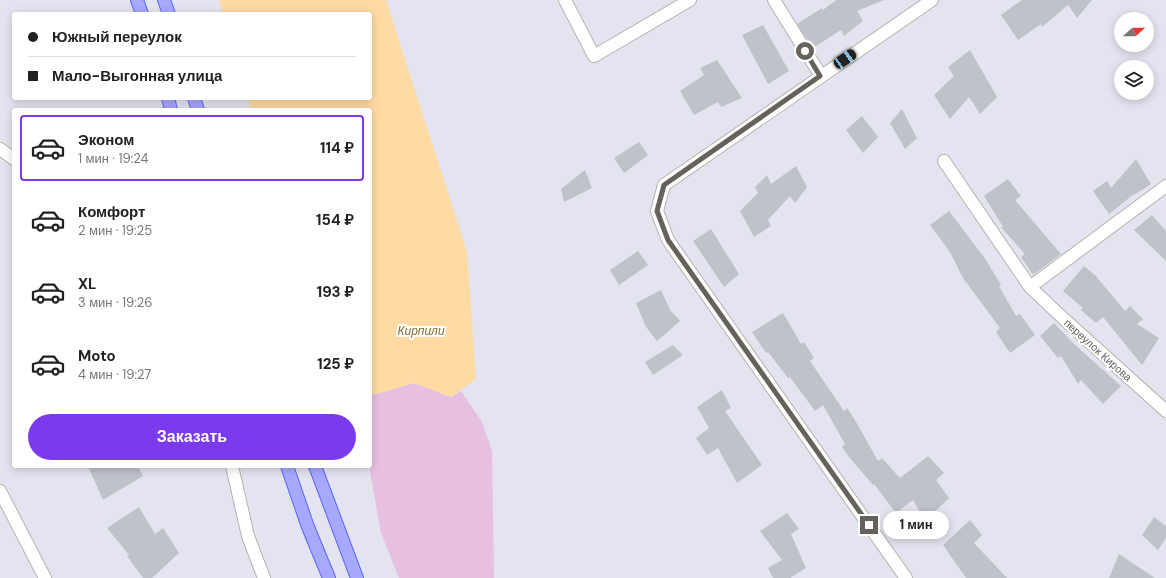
<!DOCTYPE html>
<html lang="ru">
<meta charset="utf-8">
<style>
body{margin:0;font-family:"DM Sans",sans-serif;background:#f6f6f6;color:#222;height:100vh;display:flex;flex-direction:column;font-size:15px;white-space:nowrap}
*{box-sizing:border-box;margin:0}
p{font-size:13px;color:#767676}
.icon{flex:none;width:22px;height:22px;fill:none;stroke:currentColor;stroke-width:2;stroke-linecap:round;stroke-linejoin:round}
.map{position:relative;flex:1;overflow:hidden}
.sheet{position:absolute;left:12px;top:108px;width:360px;height:360px;display:flex;flex-direction:column;background:#fff;border-radius:4px;box-shadow:0 2px 10px #0003}
.sheet>*{flex:none}
.banner{position:absolute;left:12px;top:12px;width:360px;height:88px;border-radius:4px;box-shadow:0 2px 10px #0003;display:grid;align-content:center;height:88px;padding:0 16px;background:#fff}
.needle{width:26px;rotate:69deg}
.controls{position:absolute;left:1114px;top:12px;display:grid;gap:8px}
.controls a{display:grid;place-items:center;width:40px;height:40px;border-radius:50%;background:#fff;box-shadow:0 2px 10px #0003;font-size:20px}
.end{position:absolute;width:18px;height:18px;margin:-9px;border:5px solid #65625b;background:#fff;box-shadow:0 0 0 2px #fff}
.from{border-radius:50%}
.bubble{position:absolute;height:28px;border-radius:14px;background:#fff;box-shadow:0 2px 10px #0003;font-size:13px;font-weight:700;line-height:28px;text-align:center}
.car{position:absolute;width:12px;height:24px;margin:-12px -6px;border-radius:5px;box-shadow:0 0 3px 1px #0007;background:linear-gradient(#222 24%,#8ab4d8 0 40%,#222 0 76%,#8ab4d8 0 86%,#222 0)}
.banner b{display:flex;align-items:center;gap:14px;height:38px;font-size:15px}
.banner b+b{border-top:1px solid #e0e0e0}
.banner i{width:10px;height:10px;background:#222}
ul{padding:7px 0 0;list-style:none}
li{display:flex;align-items:center;gap:12px;height:66px;margin:0 8px 6px;padding:0 8px;border:2px solid transparent;border-radius:4px}
li div{flex:1}
li b{display:block;font-size:15px}
li em{font-style:normal;font-weight:700}
li.selected{border-color:#7c3aed}
li>.icon{width:36px;height:36px;stroke-width:1.5}
.action{display:flex;gap:8px;margin-top:auto;padding:8px 16px}
.action a{flex:1;height:46px;border-radius:24px;background:#7c3aed;color:#fff;font-size:16px;font-weight:700;line-height:46px;text-align:center}
.map>svg:first-child{display:block}
.green{fill:#e7bfe0}
.water{fill:#ffdba3}
.building{fill:#c0c2ca}
.lines{fill:none;stroke-linecap:round;stroke-linejoin:round}
.minor-casing{stroke:#b4b3ac;stroke-width:14}
.secondary-casing{stroke:#b7b5ae;stroke-width:14}
.primary-casing{stroke:#5567f6;stroke-width:14}
.minor{stroke:#fff;stroke-width:12}
.secondary{stroke:#fff;stroke-width:12}
.primary{stroke:#a9a8ff;stroke-width:12}
.route{stroke:#65625b;stroke-width:5}
.labels{text-anchor:middle;stroke-width:4;stroke-linejoin:round;paint-order:stroke}
.street-label{font-size:11px;fill:#65625b;stroke:#fff}
.water-label{font-size:12px;font-style:italic;fill:#876c30;stroke:#fff}
</style>
<div class="map">
<svg width="1166" height="578" viewBox="0 0 1166 578">
<rect width="100%" height="100%" fill="#e3e4ef"/>
<path class="green" d="M414,383L451,397L461,391L482,422L492,451L494,578H399L381,533L369,466L370,396Z"/>
<path class="water" d="M219,0H386L467,252L476,379L451,397L414,383L370,396V110H251L248,98H370V14H223Z"/>
<path class="building" d="M836,0H884L857,11L863,21L844,36L841,30L813,48L797,24L822,8L823,10Z
M1022,0H1092L1077,18L1068,5L1042,27L1041,24L1018,40L1001,15Z
M763,25L789,71L768,84L742,35Z
M970,50L997,97L980,114L969,97L950,119L934,95L954,76L948,67Z
M717,60L742,98L721,107L718,102L694,115L680,91L704,75L700,68Z
M902,109L917,138L905,149L890,123Z
M862,116L878,137L863,153L846,130Z
M639,142L648,155L624,173L614,158Z
M1136,159L1151,184L1134,195V194L1109,214L1093,191L1107,181L1111,188Z
M796,166L807,187L795,203L790,196L768,220L771,226L754,237L740,211L758,193L755,187L767,175L771,184Z
M585,170L592,188L564,202L561,189Z
M1008,179L1021,196L1015,200L1061,254L1033,275L1021,257L1025,254L1001,227H1003L984,196Z
M949,211L986,260L1001,285L999,286L1016,316L1020,314L1035,335L1010,353L996,332L1000,328L963,278L950,252L930,225Z
M1152,215L1166,231V261L1134,230Z
M711,229L739,274L724,287L693,241Z
M638,251L648,265L619,285L610,270Z
M1084,266L1095,275L1125,311L1130,306L1143,319L1137,324L1159,338L1142,365L1103,317L1096,323L1081,310L1083,308L1063,291Z
M661,290L670,310L680,321L657,341L646,327L636,303Z
M783,313L801,344L804,342L814,358L810,361L844,411L847,408L855,420L878,461L882,458L900,478L928,456L944,473L936,480L949,498L925,521L913,500L896,513L874,484L873,485L849,457L842,447L845,444L823,405L815,411L790,377L788,378L768,352L766,353L752,332Z
M1054,323L1074,344L1121,386L1103,404L1081,380L1078,384L1061,356L1058,358L1040,336Z
M673,345L683,355L653,375L645,362Z
M722,390L731,408L725,411L762,465L737,483L718,448L707,455L696,438L709,428L697,407Z
M88,466H138L143,476L103,500Z
M139,507L155,534L163,528L179,553L152,578H143L127,556L129,555L107,528Z
M787,513L799,529L791,534L806,568L790,578H773L768,568L782,560L760,531Z
M1154,517L1166,526V538L1158,550L1142,535Z
M970,520L982,535L974,543L1007,578H966L943,545Z
M1119,554L1155,578H1109Z"/>
<g class="lines">
<g class="minor-casing">
<path id="minor" d="M565,0L594,56L690,0
M774,0L821,76
M0,149L14,159
M944,161L1030,287L1065,320L1166,411
M1030,287L1166,186
M232,466L248,536L264,578
M906,578L668,240L657,211L664,185L932,0"/>
</g>
<g class="secondary-casing">
<path id="secondary" d="M0,491L45,578"/>
</g>
<g class="primary-casing">
<path id="primary" d="M137,0L142,14
M164,0L169,14
M168,98L171,110
M194,98L198,110
M287,466L308,527L329,578
M315,466L357,578"/>
</g>
<use href="#minor" class="minor"/>
<use href="#secondary" class="secondary"/>
<use href="#primary" class="primary"/>
</g>
<g class="lines">
<path class="route" d="M805,51L820,76L664,185L657,211L668,240L869,525"/>
</g>
<g class="labels">
<g class="street-label">
<text transform="translate(1098 350) rotate(42)" y="4">переулок Кирова</text>
</g>
<g class="water-label">
<text x="421" y="335">Кирпили</text>
</g>
</g>
</svg>
<div class="controls">
<a><svg class="needle" viewBox="-14 -14 28 28"><path d="M0-13l5 13h-10z" fill="#e53935"/><path d="M0 13l5-13h-10z" fill="#767676"/></svg></a>
<a><svg class="icon" aria-label="layers" viewBox="0 0 24 24"><path d="M12 4l9 5-9 5-9-5zM3 14l9 5 9-5"/></svg></a>
</div>
<i class="end from" style="left:805px;top:51px"></i>
<i class="end" style="left:869px;top:525px"></i>
<div class="bubble" style="left:883px;top:511px;width:66px">1 мин</div>
<i class="car" style="left:845px;top:59px;rotate:56deg"></i>
<div class="banner">
<b><i class="from"></i>Южный переулок</b>
<b><i></i>Мало-Выгонная улица</b>
</div>
<section class="sheet">
<ul>
<li class="selected"><svg class="icon" aria-label="car" viewBox="0 0 24 24"><path d="M5 17H2v-5l4-1 3-4h7l3 4 3 1v5h-3M9 17h6M6 11h13"/><circle cx="7" cy="17" r="2"/><circle cx="17" cy="17" r="2"/></svg><div><b>Эконом</b><p>1 мин · 19:24</p></div><em>114 ₽</em></li>
<li><svg class="icon" aria-label="car" viewBox="0 0 24 24"><path d="M5 17H2v-5l4-1 3-4h7l3 4 3 1v5h-3M9 17h6M6 11h13"/><circle cx="7" cy="17" r="2"/><circle cx="17" cy="17" r="2"/></svg><div><b>Комфорт</b><p>2 мин · 19:25</p></div><em>154 ₽</em></li>
<li><svg class="icon" aria-label="car" viewBox="0 0 24 24"><path d="M5 17H2v-5l4-1 3-4h7l3 4 3 1v5h-3M9 17h6M6 11h13"/><circle cx="7" cy="17" r="2"/><circle cx="17" cy="17" r="2"/></svg><div><b>XL</b><p>3 мин · 19:26</p></div><em>193 ₽</em></li>
<li><svg class="icon" aria-label="car" viewBox="0 0 24 24"><path d="M5 17H2v-5l4-1 3-4h7l3 4 3 1v5h-3M9 17h6M6 11h13"/><circle cx="7" cy="17" r="2"/><circle cx="17" cy="17" r="2"/></svg><div><b>Moto</b><p>4 мин · 19:27</p></div><em>125 ₽</em></li>
</ul>
<div class="action"><a>Заказать</a></div>
</section>
</div>
